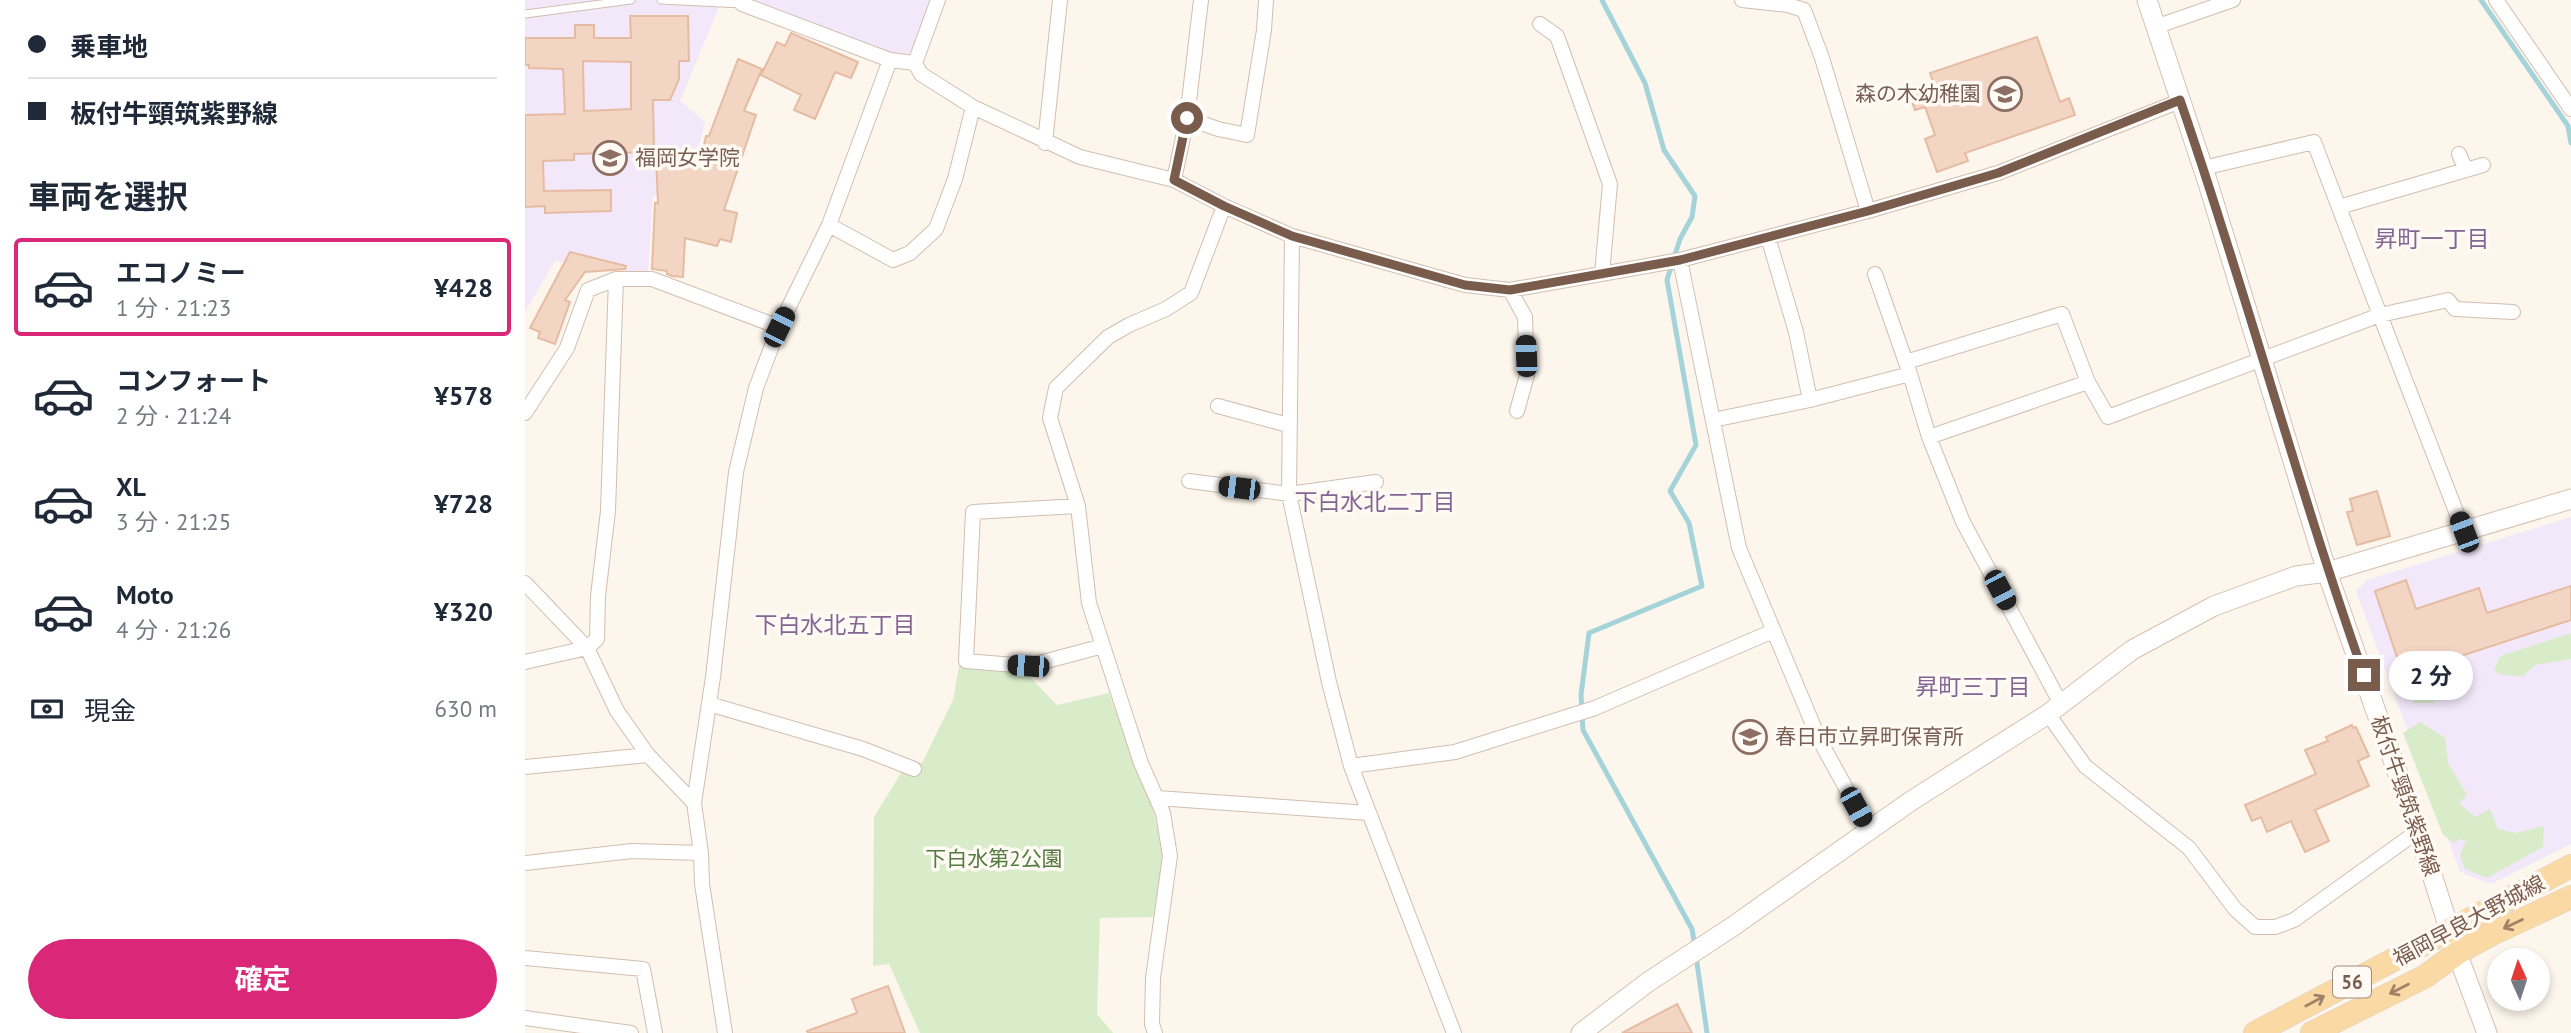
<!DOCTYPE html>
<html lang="ja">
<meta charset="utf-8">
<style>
body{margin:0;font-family:"PT Sans","Noto Sans JP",sans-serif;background:#f6f6f7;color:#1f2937;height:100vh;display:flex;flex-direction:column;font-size:26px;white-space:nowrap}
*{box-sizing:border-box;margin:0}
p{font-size:23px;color:#747a83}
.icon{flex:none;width:38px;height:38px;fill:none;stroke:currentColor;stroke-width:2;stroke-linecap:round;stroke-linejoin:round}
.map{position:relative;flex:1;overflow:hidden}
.side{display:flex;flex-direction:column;background:#fff;width:525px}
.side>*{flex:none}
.hud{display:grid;align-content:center;height:154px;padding:0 28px;background:#fff}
.needle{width:46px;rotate:357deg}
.buttons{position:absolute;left:1962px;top:948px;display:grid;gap:14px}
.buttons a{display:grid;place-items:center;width:63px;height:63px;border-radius:50%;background:#fff;box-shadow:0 4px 10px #0003;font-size:35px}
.end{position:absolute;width:32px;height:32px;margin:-16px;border:9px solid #7a5c4d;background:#fff;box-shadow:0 0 0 4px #fff}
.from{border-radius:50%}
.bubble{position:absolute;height:49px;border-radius:24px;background:#fff;box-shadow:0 4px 10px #0003;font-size:23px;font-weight:700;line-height:49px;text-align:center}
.car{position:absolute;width:21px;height:42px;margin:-21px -10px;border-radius:9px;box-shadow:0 0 5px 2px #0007;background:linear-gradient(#222 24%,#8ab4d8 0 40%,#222 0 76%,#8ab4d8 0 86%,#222 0)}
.hud b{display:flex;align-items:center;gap:24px;height:66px;font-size:26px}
.hud b+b{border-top:2px solid #e0e1e3}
.hud i{width:18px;height:18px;background:#1f2937}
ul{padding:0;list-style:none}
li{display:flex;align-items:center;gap:21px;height:98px;margin:0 14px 10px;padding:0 14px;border:4px solid transparent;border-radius:7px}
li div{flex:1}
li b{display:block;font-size:26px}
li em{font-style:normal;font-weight:700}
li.active{border-color:#db2777}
li>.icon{width:63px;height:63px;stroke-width:1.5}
h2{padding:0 28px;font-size:32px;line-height:84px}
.pay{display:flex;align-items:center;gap:18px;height:77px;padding:0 28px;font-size:26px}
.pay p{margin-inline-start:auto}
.primary-button{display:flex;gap:14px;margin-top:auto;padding:14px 28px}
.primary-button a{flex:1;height:80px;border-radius:42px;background:#db2777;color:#fff;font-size:28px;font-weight:700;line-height:80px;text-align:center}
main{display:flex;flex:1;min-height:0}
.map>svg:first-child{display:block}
.education{fill:#f3e8fa}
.green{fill:#d8ecc9}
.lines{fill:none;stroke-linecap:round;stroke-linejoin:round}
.stream{stroke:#a5d3da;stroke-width:5}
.building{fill:#f3d5c3;stroke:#e6bba3;stroke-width:2;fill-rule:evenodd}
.lane-casing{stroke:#d1beb0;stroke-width:9}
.street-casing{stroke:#d1beb0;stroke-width:16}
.secondary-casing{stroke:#d6c0b0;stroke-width:21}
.primary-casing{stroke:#dad1cd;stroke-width:24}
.lane{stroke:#fff;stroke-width:7}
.street{stroke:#fff;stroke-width:14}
.secondary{stroke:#fff;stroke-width:19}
.primary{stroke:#fbd9a5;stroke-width:23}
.oneway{stroke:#a18267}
.route{stroke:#7a5c4d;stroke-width:9}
.labels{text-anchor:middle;stroke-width:7;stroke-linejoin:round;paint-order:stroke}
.shield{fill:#fffaf3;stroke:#a28b7f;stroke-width:2}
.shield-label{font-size:19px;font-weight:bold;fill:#7a5c4d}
.education-label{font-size:21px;fill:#785e54;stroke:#fffaf3;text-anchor:start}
.street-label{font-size:21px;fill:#7a5c4d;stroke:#fffaf3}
.park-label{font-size:21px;fill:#537a41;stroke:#fffaf3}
.neighbourhood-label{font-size:23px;fill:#846695;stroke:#fffaf3}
</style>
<main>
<section class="side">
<div class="hud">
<b><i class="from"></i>乗車地</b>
<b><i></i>板付牛頸筑紫野線</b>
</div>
<h2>車両を選択</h2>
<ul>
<li class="active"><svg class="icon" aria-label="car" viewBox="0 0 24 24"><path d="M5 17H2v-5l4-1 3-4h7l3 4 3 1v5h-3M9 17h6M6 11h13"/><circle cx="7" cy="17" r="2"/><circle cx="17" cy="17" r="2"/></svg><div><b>エコノミー</b><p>1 分 · 21:23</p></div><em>¥428</em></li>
<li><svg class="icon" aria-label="car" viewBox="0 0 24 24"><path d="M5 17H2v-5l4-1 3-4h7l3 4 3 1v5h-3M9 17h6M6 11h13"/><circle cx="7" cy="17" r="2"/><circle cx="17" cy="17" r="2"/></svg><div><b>コンフォート</b><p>2 分 · 21:24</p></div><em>¥578</em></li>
<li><svg class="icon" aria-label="car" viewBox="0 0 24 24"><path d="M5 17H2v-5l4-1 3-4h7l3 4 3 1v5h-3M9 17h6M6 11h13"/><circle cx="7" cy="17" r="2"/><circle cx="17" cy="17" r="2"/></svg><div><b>XL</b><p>3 分 · 21:25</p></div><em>¥728</em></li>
<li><svg class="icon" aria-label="car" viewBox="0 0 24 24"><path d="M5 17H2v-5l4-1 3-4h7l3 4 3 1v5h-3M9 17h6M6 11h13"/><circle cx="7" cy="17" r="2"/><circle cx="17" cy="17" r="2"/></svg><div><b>Moto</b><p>4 分 · 21:26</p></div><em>¥320</em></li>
</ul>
<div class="pay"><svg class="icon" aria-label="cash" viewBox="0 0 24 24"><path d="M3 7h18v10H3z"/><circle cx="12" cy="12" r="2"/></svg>現金<p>630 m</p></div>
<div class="primary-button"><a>確定</a></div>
</section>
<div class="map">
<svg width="2046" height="1033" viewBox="0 0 2046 1033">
<rect width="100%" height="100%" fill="#fdf6ec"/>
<path class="education" d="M0,0H197L155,101L180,122L162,194L128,196L123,274L30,261L0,312Z
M228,0H406L393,47L375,58Z
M2046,517V844L1966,884L1935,872L1831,591L1842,580Z"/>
<path class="green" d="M2046,633V659L2010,665L1998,676L1976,675L1969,670L1975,656Z
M434,666L501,673L532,705L584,693L629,813L638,855L630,917L575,918L572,1014L588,1033H395L364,964L348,966L349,817L384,760L397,763L428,700Z
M1931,669L1935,681L1930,694H1917L1908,703H1889L1883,690L1910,672L1921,674Z
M1895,722L1920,738L1923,763L1942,795L1934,803L1950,817L1965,809L1973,829L1991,833L2019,826L2018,847L1962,878L1940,869L1935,855L1941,841L1936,839L1929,843L1918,835L1878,733Z"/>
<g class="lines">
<path class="stream" d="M1077,0L1120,83L1139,150L1170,196L1167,217L1155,239L1142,280L1171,445L1145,491L1164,523L1177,586L1064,633L1056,695L1058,730L1167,929L1170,947
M1956,0L2043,126L2046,143
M1171,956L1182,1033"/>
</g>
<path class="building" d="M105,16H163L164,61H154V79L145,100H128L129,152L49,154V160L18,161L19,191L86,190V211L20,213V206L0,207V115L40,114L38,69L4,68V65H0V38H50V25H69V38H106ZM58,61L106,62V109L59,111Z
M266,33L333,62L326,78L310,72L290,119L269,110L276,95L236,75L252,42L260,46Z
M1512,37L1535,102L1544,98L1550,115L1440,153L1443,161L1412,172L1400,139L1410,135L1400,107L1390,110L1385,96L1410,87L1405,73Z
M213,59L237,69L219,111L231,115L199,210L212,213L206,242L195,239L192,246L160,238L158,277L147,276L142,274V271L127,269L130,203H133L131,157L166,155L167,153L177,154L181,136H184Z
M45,252L101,266L100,269L60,272L40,300L45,302L30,344L13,338L15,332L5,328Z
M1852,491L1865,536L1832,545L1822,512L1828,511L1825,499Z
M1881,580L1891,609L1954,588L1962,613L2046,586V620L1878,675L1850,591Z
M1827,725L1828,728L1831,727L1844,756L1833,761L1844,786L1790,810L1804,841L1780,852L1766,821L1742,832L1736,817L1727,821L1720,805L1791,774L1780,750L1803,741L1801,737Z
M363,986L380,1033H283L282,1031L332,1013L327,999Z
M1152,1004L1167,1033H1097Z"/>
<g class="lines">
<g class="lane-casing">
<path id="lane" d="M136,0L217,4
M0,14L106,0"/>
</g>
<g class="street-casing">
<path id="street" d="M1217,0L1263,5L1279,10L1297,58L1343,211
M1971,0L2046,109
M217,4L365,60L390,63L396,74L448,107L555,157L649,180L699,206L767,236L940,285L985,290L1155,260L1343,211L1473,173L1655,101
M1015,24L1032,36L1085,184L1077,274
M1630,27L1708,0
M390,63L413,0
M662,118L693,129L722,135L739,30L741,0
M520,143L535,0
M1934,154L1941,170
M1678,168L1789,142L1855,315L1923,300L1930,309L1988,312
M649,180L662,118L676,0
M1814,207L1958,165
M304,225L368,260L385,253L411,229L430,179L448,107
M767,236L764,494L804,682L826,766L929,1033
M1243,237L1271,332L1285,400
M1155,260L1214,548L1294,739L1344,830
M985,290L1000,317L1002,375L992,411
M1381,362L1537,314L1563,382
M1385,374L1404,437L1438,522L1536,704
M693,406L763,425
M0,413L42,348L63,290L91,279H127L254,327
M1188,420L1285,400L1385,374L1350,274
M1404,437L1563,382L1583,417L1855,315L1939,532
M664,481L764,494L851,482
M553,506L448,512L441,661L503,666L578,646
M0,583L62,648L92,711L123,755L169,803L176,853
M0,662L62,648L72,639L73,596L83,511L91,279
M184,704L338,749L389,769
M1523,714L1560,766L1664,848L1710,909L1730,927H1750L1769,920L1893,831
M826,766L930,752L1070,708L1248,631
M0,767L123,755
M632,798L844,813
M169,803L188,677L211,472L231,388L254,327L304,225L365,60
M0,863L107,851L176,853L177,884L200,1033
M0,958L118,969L130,1033
M0,1018L106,1033
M630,1033L627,1024L628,978L645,856L638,813L616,763L564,603L553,506L525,418L531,388L583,337L604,325L641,309L666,293L699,206"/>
</g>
<g class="secondary-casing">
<path id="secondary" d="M1622,0L1682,180L1802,572L1893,831L1932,953L1962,1033
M1056,1033L1123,982L1207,927L1386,801L1523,714L1607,650L1689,606L1771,576L1802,572L2046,499"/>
</g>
<g class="primary-casing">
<path id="primary" d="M1730,1033L2046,866
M1787,1033L1901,976L1932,953L1969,933L2046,897"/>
</g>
<use href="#lane" class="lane"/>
<use href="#street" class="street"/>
<use href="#secondary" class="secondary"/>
<use href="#primary" class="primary"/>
</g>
<defs><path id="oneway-shaft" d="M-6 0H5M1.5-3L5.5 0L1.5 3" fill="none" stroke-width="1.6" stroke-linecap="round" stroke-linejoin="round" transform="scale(1.75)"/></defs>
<g class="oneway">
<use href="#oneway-shaft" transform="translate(1988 924) rotate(155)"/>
<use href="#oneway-shaft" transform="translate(1874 989) rotate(153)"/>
<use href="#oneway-shaft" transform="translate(1790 1001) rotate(-28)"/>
</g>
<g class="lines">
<path class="route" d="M662,118L649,180L699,206L767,236L940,285L985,290L1155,260L1343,211L1473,173L1655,100C1721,290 1772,485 1839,675"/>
</g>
<defs>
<g id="school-ring" transform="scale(1.75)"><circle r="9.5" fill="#fffaf3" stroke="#8d6e63" stroke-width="1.5"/><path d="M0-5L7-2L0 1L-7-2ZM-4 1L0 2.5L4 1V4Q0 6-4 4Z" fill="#8d6e63"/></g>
</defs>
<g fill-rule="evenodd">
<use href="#school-ring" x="1480" y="94"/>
<use href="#school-ring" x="85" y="158"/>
<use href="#school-ring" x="1225" y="737"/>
</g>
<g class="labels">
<rect class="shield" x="1808" y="966.5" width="38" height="31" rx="5"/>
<g class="shield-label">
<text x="1827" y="989">56</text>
</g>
<g class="education-label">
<text x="1456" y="101" text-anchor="end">森の木幼稚園</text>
<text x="110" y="165">福岡女学院</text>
<text x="1250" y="744">春日市立昇町保育所</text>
</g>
<g class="street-label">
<text transform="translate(1880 796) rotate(71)" y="7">板付牛頸筑紫野線</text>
<text transform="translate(1944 921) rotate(-28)" y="7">福岡早良大野城線</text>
</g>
<g class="park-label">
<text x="469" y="866">下白水第2公園</text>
</g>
<g class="neighbourhood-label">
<text x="1907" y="247">昇町一丁目</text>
<text x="850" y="510">下白水北二丁目</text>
<text x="310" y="633">下白水北五丁目</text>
<text x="1448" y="695">昇町三丁目</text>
</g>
</g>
</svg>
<div class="buttons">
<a><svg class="needle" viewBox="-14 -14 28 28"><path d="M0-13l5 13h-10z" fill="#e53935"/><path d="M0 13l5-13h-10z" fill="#747a83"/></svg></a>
</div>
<i class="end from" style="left:662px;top:118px"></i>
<i class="end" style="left:1839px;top:675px"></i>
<div class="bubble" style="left:1864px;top:651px;width:84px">2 分</div>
<i class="car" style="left:254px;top:327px;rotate:26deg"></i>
<i class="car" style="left:1001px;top:356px;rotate:358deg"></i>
<i class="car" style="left:714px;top:488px;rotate:277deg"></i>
<i class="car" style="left:1939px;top:532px;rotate:339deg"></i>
<i class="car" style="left:1475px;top:590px;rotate:152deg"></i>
<i class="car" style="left:503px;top:666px;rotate:274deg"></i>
<i class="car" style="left:1331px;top:807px;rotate:151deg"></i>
</div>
</main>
